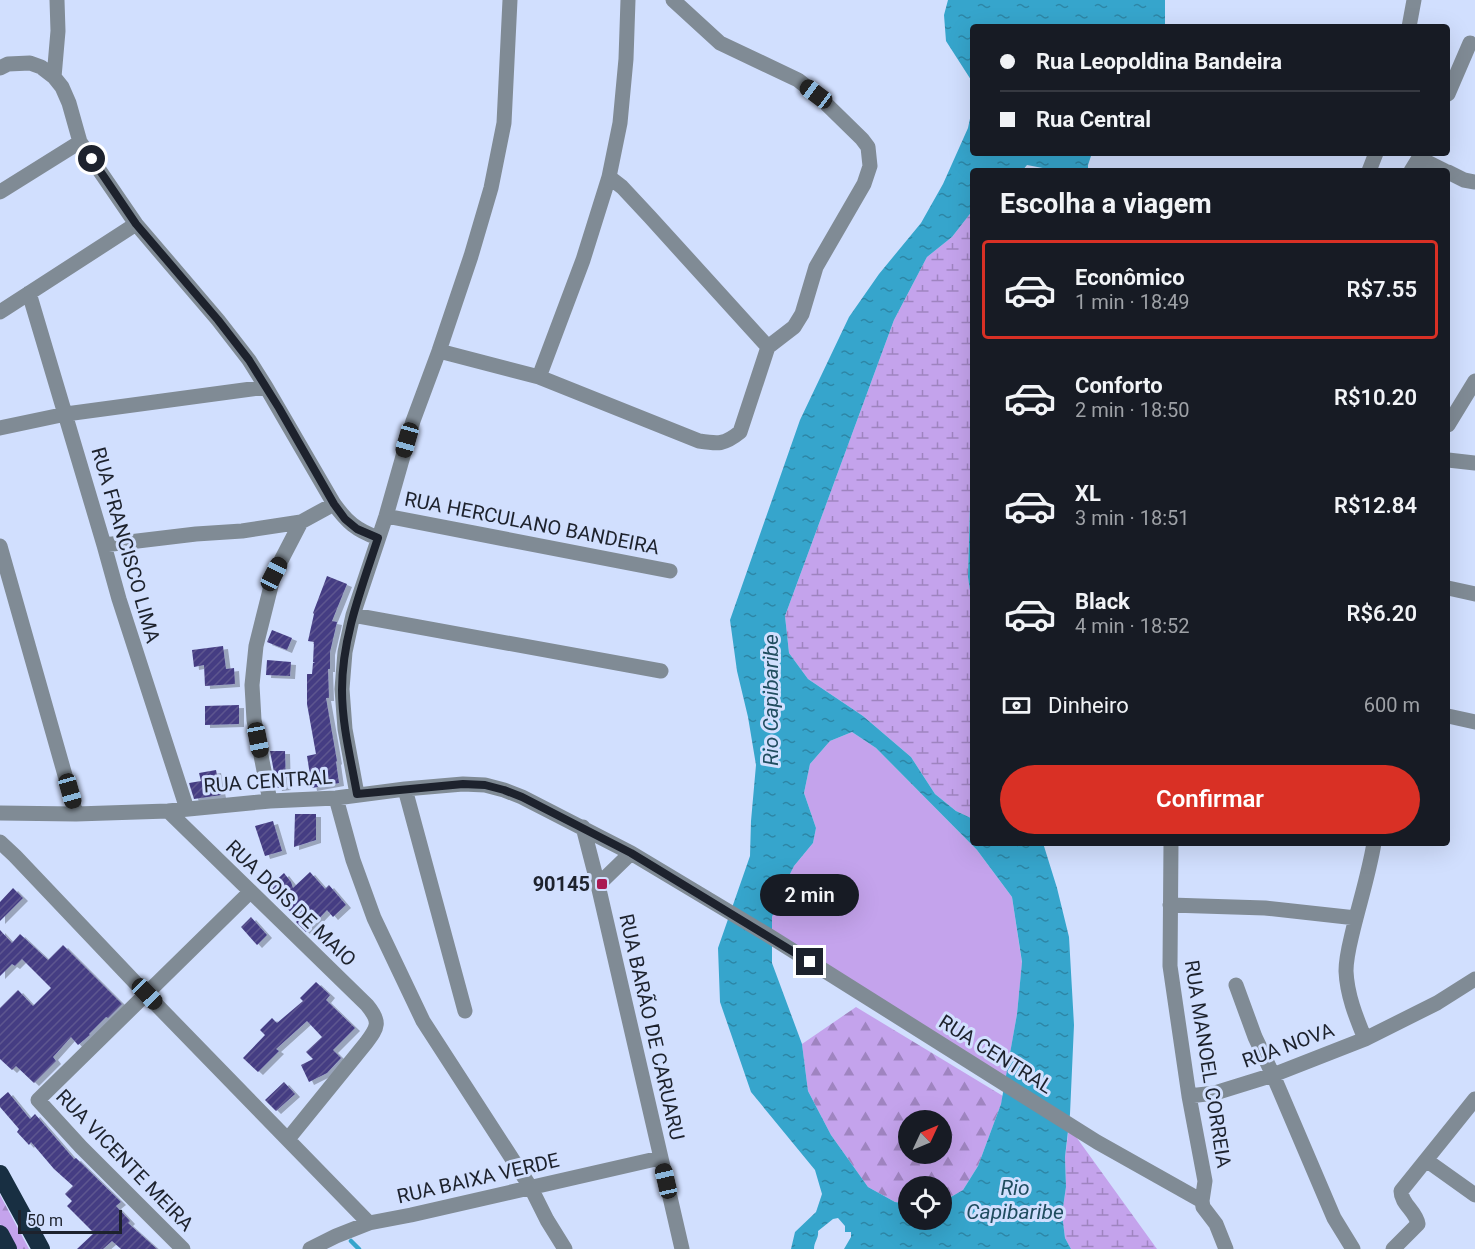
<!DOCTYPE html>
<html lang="pt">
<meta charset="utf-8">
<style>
body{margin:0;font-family:Roboto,sans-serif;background:#242831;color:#f1f3f6;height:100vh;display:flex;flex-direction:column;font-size:22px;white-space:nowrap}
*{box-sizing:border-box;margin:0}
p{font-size:20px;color:#9ea1a6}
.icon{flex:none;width:33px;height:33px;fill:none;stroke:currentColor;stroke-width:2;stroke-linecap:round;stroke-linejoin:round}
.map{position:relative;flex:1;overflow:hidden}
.sheet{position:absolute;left:970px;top:168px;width:480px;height:678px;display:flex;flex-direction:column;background:#171b24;border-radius:6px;box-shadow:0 6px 24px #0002}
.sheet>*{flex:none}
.hud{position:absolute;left:970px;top:24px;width:480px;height:132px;border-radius:6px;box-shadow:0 6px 24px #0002;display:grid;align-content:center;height:132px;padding:0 30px;background:#171b24}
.needle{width:39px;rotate:46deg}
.buttons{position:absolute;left:898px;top:1110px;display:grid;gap:12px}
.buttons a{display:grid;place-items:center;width:54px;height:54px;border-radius:50%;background:#171b24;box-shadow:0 6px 24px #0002;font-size:30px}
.scale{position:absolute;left:18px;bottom:15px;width:104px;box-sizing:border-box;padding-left:6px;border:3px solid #1d222d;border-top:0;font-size:16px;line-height:21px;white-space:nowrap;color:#1d222d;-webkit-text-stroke:4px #d1dffe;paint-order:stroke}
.end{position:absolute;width:27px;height:27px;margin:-14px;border:8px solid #1d222d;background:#fff;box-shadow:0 0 0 3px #fff}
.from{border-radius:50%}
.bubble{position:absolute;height:42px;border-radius:21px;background:#171b24;box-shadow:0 6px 24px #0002;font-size:20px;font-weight:600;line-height:42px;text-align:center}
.car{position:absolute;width:18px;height:36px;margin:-18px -9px;border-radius:8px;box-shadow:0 0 4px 2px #0007;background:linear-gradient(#222 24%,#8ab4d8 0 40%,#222 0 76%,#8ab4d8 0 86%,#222 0)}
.hud b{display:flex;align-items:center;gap:21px;height:57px;font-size:22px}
.hud b+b{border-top:2px solid #363941}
.hud i{width:15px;height:15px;background:#f1f3f6}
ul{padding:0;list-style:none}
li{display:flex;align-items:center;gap:18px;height:99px;margin:0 12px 9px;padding:0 18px;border:3px solid transparent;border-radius:6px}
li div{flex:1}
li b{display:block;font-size:22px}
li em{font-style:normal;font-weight:600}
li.on{border-color:#d93025}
li>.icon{width:54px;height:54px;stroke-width:1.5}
h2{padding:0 30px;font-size:27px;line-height:72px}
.pay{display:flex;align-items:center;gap:15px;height:66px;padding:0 30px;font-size:22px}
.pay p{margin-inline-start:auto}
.button{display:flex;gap:12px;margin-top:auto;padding:12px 30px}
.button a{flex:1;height:69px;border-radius:36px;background:#d93025;color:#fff;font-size:24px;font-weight:600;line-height:69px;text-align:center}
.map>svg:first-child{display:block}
.green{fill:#c4a3ec}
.forest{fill:url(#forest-firs);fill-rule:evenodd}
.wetland{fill:url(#wetland-marsh)}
.water{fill:url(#water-ripples);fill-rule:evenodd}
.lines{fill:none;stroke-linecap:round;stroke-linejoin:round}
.stream{stroke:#36a5cc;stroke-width:4.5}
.building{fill:url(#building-hatch);filter:url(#shadow)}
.minor{stroke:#808b95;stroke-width:15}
.highway{stroke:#182f42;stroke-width:18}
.route{stroke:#1d222d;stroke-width:8}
.poi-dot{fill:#aa1a53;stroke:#d1dffe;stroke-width:2}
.labels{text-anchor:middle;stroke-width:6;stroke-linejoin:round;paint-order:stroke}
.street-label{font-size:20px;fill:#1d222d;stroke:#d1dffe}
.poi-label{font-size:20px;font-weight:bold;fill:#1d222d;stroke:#d1dffe;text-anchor:end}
.water-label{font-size:21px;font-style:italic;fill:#204d5f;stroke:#d1dffe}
</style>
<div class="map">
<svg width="1475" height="1249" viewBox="0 0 1475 1249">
<defs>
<pattern id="forest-firs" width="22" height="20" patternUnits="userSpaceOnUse" patternTransform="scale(1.5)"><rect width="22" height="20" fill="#c4a3ec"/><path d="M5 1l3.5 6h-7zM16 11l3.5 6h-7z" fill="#9f84c0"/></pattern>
<pattern id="wetland-marsh" width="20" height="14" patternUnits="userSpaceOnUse" patternTransform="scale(1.5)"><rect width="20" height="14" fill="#c4a3ec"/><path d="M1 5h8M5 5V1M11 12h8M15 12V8" fill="none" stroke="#9f84c0"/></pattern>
<pattern id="water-ripples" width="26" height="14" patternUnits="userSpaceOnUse" patternTransform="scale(1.5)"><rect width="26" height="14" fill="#36a5cc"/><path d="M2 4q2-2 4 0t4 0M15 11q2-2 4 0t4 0" fill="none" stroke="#2d86a6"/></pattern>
<pattern id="building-hatch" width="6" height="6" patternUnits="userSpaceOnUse" patternTransform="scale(1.5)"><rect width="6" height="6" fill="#453d83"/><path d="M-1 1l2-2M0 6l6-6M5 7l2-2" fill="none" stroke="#5d578f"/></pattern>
<filter id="shadow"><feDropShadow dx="5" dy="3" stdDeviation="0" flood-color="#0004"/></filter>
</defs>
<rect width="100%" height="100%" fill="#d1dffe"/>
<path class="green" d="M852,732L876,748L977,850L1012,897L1022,963L1017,1014L1006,1077L772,931V917L783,888L794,866L813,843L816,828L804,793L810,764L830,741Z"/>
<path class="forest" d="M856,1007L1003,1096L1001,1104L978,1166L963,1190L942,1202V1186H909V1204L895,1202L868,1187L831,1135L808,1091L802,1044ZM909,1120H942V1154H909Z
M0,1195L29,1249H14L0,1224Z"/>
<path class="wetland" d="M973,210L974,491L970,506L968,577L974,611V773L972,787L973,819L956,811L935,794L911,757L863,716L808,679L789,653L785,616L894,320L927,257L952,237Z
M1069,1127L1157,1249H1071L1065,1238L1062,1214L1066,1187L1065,1157Z"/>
<path class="water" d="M948,0H1165V27H974L973,83L946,41L944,15Z
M973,104L974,153H1092L1088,165V171H1050L1048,169L1027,165L1022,171H974L973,210L952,237L927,257L894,320L785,616L789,653L808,679L863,716L911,757L935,794L956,811L973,819L974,843H1043L1057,888L1069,937L1074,1025L1070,1114L1065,1157L1066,1187L1062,1214L1065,1238L1071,1249H844L851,1237V1232H845V1226L838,1218L833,1219L818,1231C819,1238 814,1242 814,1249H791L795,1232L816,1212L822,1194L815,1170L751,1092L720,1002L718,948L750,856L751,821L756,765L748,717L737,671L730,620L800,420L849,317L879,274L921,223L943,184L968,128ZM852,732L876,748L977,850L1012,897L1022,962L1017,1014L1001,1104L978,1166L963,1190L942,1202V1220H909V1204L895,1202L868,1187L831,1135L808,1091L802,1044L772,963V917L783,888L794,866L813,843L816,828L804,793L810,764L830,741Z
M973,491V611L968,577L970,506Z"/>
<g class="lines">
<path class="stream" d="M351,1241L359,1249"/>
</g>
<path class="building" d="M327,576L347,584L332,621L337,622L330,652V669H328L329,698H326L337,761L336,762L339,783L312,788L307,756L316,754L307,704V674H312L313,663H315L313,662L314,642L308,641L314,614L313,613Z
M272,630L292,638L287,650L267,642Z
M223,646L226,669L234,668L235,684L205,686L204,665L194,667L192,650Z
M267,660L291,662L290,676L266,675Z
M239,705V724L205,725V706Z
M270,751H285L286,787L277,788Z
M216,770L221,795L194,799L189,783L201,781L199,773Z
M295,814H316V840L294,847Z
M273,821L282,851L265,856L255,826Z
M310,872L325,889L329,885L346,905L333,917L327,910L306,932L296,922L298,920L268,888L284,873L291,882L293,888Z
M13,888L23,898L0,921V902Z
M251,917L267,935L257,945L241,927Z
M0,930L12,943L20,934L48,960L63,945L122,1004L108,1018L106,1017L89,1034L90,1035L78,1045L71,1037L53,1057L56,1061L34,1083L16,1066L12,1070L0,1059V1008L18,990L33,1006L51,988L22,959L15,966L12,964L0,976Z
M316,982L330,995L326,1000L355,1028L333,1050L341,1058L327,1073L309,1082L301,1065L313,1059L306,1052L322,1037L307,1021L276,1049L279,1051L258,1072L243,1058L265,1035L260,1030L272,1018L277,1023L303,1001L300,998Z
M284,1082L295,1094L276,1111L265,1100Z
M8,1092L30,1119L35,1114L74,1159L76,1158L121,1202L116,1206L130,1221L128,1223L157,1249H121L112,1241L103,1249H77L94,1233L67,1206L72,1201L65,1194L73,1186L54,1169L31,1142L29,1145L17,1132L19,1129L0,1107V1099Z"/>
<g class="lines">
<path class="minor" d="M673,0L720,43L798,80L816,94L862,139L868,147L870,166L864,184L816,267L802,314L794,327L768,347
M1409,27L1414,0
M0,68L8,64L30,63L41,67L54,77L62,87L69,103L80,142L136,224L218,320L249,360L266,387L334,504C347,522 356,530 378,538
M54,77L58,31L57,0
M1448,94L1470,43
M1369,171L1376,153
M1411,171L1419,158L1445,171
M1448,172L1464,180L1475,182
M609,177L622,187L650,217L768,347
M0,192L80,142
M29,293L104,545L119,599L187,809
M0,312L136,224
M439,351L539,377L699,441C718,444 724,445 740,432L768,347
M539,377L583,260L609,177L620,123L626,59L628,0
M1448,425L1475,381
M0,428L66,414L266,387
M1448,460L1475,463
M386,516L670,571
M104,545L196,534L242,531L301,522L334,504
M0,546L76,814
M1448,588L1475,594
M353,615L661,671
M1448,716L1475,722
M405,789L465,1011
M357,794L345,729L342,689L345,652L353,615L386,516L413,421L439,351L471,256L491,188L504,123L510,0
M336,798L353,860L374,918L423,1021L531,1188L547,1220L565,1249
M270,801L254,720L252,685L256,646L274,574L301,522
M168,811L367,1005C381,1022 378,1027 366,1043L288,1139
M0,813L76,814L168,811L270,801L336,798L405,789L463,784L485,785L504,790L522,797L631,853L771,937L1097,1142L1202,1201
M583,827L598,885L682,1249
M0,842L15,856L147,995L369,1223
M1171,843L1170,966L1189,1096L1205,1181L1202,1201L1203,1207L1216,1224L1226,1249
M598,885L631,853
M1170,905L1265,908L1356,918
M1236,985L1255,1037L1273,1075L1334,1218L1353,1249
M1365,1039C1356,1017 1347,995 1346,971C1346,957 1350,943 1353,930C1360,901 1369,873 1374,843
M1189,1096L1215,1093L1273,1075L1365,1039L1437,1003L1475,979
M1426,1160L1475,1195
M183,1249L81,1147L38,1100L250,892
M310,1249L336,1236L369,1223L411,1215L660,1158
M1393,1249L1418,1224C1416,1211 1401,1204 1401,1191L1475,1099"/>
<path class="highway" d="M0,1174L41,1249
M0,1234L8,1249"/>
</g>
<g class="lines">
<path class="route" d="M92,159L136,224L218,320L249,360L279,408L334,504L345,519L357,529L378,538C362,587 342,637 342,690C342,725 351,760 357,794L463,784L485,785L504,790L522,797L631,853L810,962"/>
</g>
<rect class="poi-dot" x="596" y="878" width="12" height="12" rx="3"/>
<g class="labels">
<g class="street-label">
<text transform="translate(532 523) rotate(11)" y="7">RUA HERCULANO BANDEIRA</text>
<text transform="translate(126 545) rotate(74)" y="7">RUA FRANCISCO LIMA</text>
<text transform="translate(268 781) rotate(-4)" y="7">RUA CENTRAL</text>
<text transform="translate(291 903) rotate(44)" y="7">RUA DOIS DE MAIO</text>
<text transform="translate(652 1027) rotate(77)" y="7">RUA BARÃO DE CARUARU</text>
<text transform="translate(1288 1045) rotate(-20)" y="7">RUA NOVA</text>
<text transform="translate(996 1054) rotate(32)" y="7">RUA CENTRAL</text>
<text transform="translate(1208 1064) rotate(81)" y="7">RUA MANOEL CORREIA</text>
<text transform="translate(125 1160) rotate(46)" y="7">RUA VICENTE MEIRA</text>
<text transform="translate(478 1178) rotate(-13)" y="7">RUA BAIXA VERDE</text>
</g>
<g class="poi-label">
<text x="590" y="891">90145</text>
</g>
<g class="water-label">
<text transform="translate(771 700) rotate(-90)" y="7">Rio Capibaribe</text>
<text x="1015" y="1195">Rio<tspan x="1015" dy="24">Capibaribe</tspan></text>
</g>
</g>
</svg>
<div class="buttons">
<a><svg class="needle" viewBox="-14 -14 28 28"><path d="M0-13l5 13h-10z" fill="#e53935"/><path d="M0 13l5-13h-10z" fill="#9ea1a6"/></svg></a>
<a><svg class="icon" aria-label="locate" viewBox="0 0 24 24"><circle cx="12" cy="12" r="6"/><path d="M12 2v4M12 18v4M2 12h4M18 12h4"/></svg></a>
</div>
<div class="scale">50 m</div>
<i class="end from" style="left:92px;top:159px"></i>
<i class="end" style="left:810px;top:962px"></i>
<div class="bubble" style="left:760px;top:874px;width:99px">2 min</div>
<i class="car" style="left:816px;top:94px;rotate:307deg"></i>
<i class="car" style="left:407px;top:440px;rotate:196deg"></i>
<i class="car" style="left:274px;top:574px;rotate:27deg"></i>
<i class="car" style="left:258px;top:740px;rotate:169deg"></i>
<i class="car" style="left:70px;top:791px;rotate:164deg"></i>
<i class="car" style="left:147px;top:994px;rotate:136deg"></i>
<i class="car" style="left:666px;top:1181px;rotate:347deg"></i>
<div class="hud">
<b><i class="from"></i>Rua Leopoldina Bandeira</b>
<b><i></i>Rua Central</b>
</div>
<section class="sheet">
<h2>Escolha a viagem</h2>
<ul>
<li class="on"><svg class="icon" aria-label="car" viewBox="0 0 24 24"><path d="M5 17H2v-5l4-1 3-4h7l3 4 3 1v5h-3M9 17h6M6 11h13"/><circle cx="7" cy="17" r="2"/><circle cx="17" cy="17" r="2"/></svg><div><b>Econômico</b><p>1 min · 18:49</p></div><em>R$7.55</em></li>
<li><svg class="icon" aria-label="car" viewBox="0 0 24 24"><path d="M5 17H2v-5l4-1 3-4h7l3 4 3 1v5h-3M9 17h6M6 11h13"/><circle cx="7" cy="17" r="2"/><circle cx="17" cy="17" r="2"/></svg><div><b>Conforto</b><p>2 min · 18:50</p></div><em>R$10.20</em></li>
<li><svg class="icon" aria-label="car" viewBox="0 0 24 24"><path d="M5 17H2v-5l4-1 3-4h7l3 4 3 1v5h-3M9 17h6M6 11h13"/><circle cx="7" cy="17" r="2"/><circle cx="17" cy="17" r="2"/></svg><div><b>XL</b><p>3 min · 18:51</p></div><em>R$12.84</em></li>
<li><svg class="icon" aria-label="car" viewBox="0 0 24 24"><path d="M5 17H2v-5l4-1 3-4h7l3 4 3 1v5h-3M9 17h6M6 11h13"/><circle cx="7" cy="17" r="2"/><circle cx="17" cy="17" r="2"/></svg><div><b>Black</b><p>4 min · 18:52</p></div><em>R$6.20</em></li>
</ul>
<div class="pay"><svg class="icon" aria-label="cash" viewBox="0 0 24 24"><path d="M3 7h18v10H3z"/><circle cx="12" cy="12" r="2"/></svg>Dinheiro<p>600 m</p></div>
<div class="button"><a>Confirmar</a></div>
</section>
</div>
